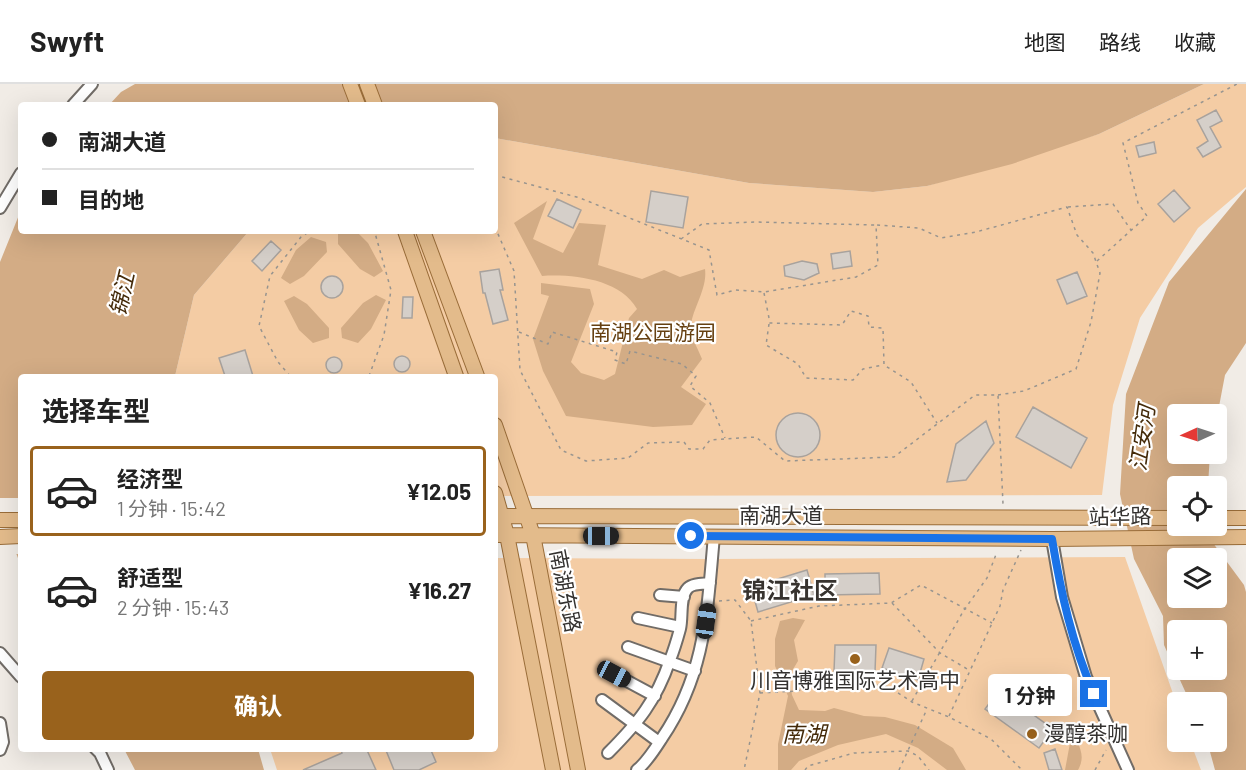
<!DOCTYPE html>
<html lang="zh">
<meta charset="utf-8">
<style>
body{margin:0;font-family:Barlow,"Noto Sans SC",sans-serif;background:#f2f2f2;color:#222;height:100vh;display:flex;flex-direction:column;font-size:22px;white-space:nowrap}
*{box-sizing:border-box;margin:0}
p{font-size:20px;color:#767676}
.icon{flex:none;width:33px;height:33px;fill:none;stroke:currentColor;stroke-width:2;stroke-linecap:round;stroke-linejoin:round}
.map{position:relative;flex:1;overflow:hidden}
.panel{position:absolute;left:18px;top:290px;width:480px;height:378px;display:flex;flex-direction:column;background:#fff;border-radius:6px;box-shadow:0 6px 24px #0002}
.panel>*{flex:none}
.guide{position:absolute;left:18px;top:18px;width:480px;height:132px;border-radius:6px;box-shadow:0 6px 24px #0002;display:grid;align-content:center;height:132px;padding:0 24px;background:#fff}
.needle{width:39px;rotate:267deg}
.fabs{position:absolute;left:1167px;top:320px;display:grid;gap:12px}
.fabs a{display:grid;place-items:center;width:60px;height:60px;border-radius:6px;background:#fff;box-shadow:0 6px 24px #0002;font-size:30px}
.end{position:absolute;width:27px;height:27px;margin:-14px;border:8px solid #1a73e8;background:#fff;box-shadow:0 0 0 3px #fff}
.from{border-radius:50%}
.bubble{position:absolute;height:42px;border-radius:6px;background:#fff;box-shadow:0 6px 24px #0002;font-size:20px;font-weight:700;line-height:42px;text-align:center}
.car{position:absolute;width:18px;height:36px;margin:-18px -9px;border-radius:8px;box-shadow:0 0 4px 2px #0007;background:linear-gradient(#222 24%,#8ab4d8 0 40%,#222 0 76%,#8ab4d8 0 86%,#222 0)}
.guide b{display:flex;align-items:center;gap:21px;height:57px;font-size:22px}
.guide b+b{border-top:2px solid #e0e0e0}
.guide i{width:15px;height:15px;background:#222}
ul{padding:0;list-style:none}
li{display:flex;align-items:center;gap:18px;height:90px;margin:0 12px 9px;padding:0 12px;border:3px solid transparent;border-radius:6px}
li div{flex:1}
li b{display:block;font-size:22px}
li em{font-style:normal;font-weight:700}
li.selected{border-color:#99621c}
li>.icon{width:54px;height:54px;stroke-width:1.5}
h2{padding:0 24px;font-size:27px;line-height:72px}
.primary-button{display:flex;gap:12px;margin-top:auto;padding:12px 24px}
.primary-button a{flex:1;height:69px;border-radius:6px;background:#99621c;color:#fff;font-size:24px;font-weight:700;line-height:69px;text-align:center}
header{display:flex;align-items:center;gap:36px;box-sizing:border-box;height:84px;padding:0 30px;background:#fff;border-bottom:2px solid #e0e0e0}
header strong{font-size:28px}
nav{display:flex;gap:33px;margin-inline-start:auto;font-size:21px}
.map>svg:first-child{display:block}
.green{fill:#f4cca4}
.water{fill:#d3ac85;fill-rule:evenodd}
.pier{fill:#f1ece6}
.building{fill:#d5cfc9;stroke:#a8a29d;stroke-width:1.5}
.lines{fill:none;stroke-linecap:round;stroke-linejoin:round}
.minor-casing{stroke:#716c67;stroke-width:14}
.major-casing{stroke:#9a6d39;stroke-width:16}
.path{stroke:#97948f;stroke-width:1.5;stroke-dasharray:3 4.5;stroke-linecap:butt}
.minor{stroke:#fff;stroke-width:10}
.major{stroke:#e3bb8b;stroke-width:14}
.route{stroke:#1a73e8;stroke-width:8}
.poi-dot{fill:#99621c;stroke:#fff;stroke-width:2}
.labels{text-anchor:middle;stroke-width:4.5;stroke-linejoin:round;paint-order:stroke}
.park-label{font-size:21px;fill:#664011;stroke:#fff}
.street-label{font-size:21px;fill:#343230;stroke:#fff}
.poi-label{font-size:21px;fill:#343230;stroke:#fff}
.water-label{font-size:22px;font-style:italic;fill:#442a09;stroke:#fff}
.quarter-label{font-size:24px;font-weight:bold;fill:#37332f;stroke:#fff}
</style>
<header>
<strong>Swyft</strong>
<nav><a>地图</a><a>路线</a><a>收藏</a></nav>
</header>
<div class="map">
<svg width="1246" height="686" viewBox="0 0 1246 686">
<rect width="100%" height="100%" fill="#f1ece6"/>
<path class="green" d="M1204,0H1246V103L1198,144L1140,234L1113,321L1102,411L495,412V292H175L194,211L249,147H495V54L749,99L873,108L927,102L1099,50Z
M1125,473L1177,621L1178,657H1190L1201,686H277L270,665L495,664V474L711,475Z"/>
<path class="water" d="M135,0H1204L1099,50L1012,80L927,102L873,108L749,99L495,54V21H109L121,8Z
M1246,105V259L1225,291L1217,333L1216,330H1178V369H1210L1208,402H1178V441H1212L1213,459L1244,501L1246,508V686H1215L1207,657H1216V618H1190L1164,561L1163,532L1134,475L1120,410L1126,310L1169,198ZM1178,474H1216V513H1178ZM1178,546H1216V585H1178Z
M547,117L533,155L563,169L579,139L606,141L598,181L642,195L664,186L680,193L705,185C708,207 688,230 691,249C693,257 699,267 702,275L681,303L706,320L692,341L653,343L566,332L543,287L533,255L549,212L541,210V199L590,205L594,220L571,278L581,289L604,296L615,290L629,234L637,225C620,195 573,190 542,192L514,139Z
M21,126V147H249L194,211L175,292H21V482L0,427V178Z
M348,147H356L368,159L383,187L374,193L360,185L338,160V150Z
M311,153L326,158L327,168L304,192L290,200L281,194L296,166Z
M376,211L386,216L371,245L358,259L342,254L341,244L363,219Z
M294,212L307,220L329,244V254L313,259L299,246L284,217Z
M793,534L805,536L794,556L798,577L789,592L792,611L799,626L825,627L834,624L864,632L885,633L915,641L953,664L966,686H947L918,664L886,650L838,661L799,677L791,686H778V660L788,612L775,582V555L780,537Z
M1077,657C1082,668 1084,675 1078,686H1065L1070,659Z
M124,665H258L264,686H135Z"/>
<path class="pier" d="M0,414H21V470H13L0,436Z"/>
<path class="building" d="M1216,26L1222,37L1210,43L1221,63L1203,73L1197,64L1208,57L1197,36Z
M1154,58L1156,69L1139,73L1136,62Z
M1174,106L1190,124L1174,138L1158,120Z
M651,107L688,113L683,144L646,138Z
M557,115L581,126L573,144L548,132Z
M271,157L281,166L262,187L252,177Z
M850,167L852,182L833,185L831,170Z
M802,177L817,180L819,189L804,196L785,192L784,182Z
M499,185L503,206H500L508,236L493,240L485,209H483L480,188Z
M1077,188L1087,212L1067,220L1057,196Z
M321 203a11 11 0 1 1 22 0a11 11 0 1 1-22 0Z
M403,213H413L412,234H402Z
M245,266L253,292H225L219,274Z
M394 280a8 8 0 1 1 16 0a8 8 0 1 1-16 0Z
M326 281a8 8 0 1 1 16 0a8 8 0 1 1-16 0Z
M1033,323L1087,354L1071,384L1016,353Z
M776 351a22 22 0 1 1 44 0a22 22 0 1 1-44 0Z
M986,337L994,359L966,396L947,398L956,360Z
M807,486L814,511L758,528L751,503Z
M879,489L880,510L825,511V490Z
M835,561H876L875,588H834Z
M889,564L924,575L918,596L882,584Z
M999,606L1053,645L1039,664L985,625Z
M340,664H366L376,686H303L342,669Z
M385,664H430L436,678L419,686H394Z
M1055,665L1062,686H1049L1044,669Z"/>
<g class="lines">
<g class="minor-casing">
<path id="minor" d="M73,21L92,0
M0,124L21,89
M1052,455L1062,513L1086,593L1128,686
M660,511L684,513
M638,534L680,543
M628,563L695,587
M0,569L21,593
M614,590L655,612
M602,616L659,658
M0,639L3,658L0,666
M95,664L100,669L108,686
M608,669C638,639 656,617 670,576C674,566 677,556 680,545C683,533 679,513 688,504C693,499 704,500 710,499
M637,686C647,678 655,665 662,654C706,589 707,527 714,452"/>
</g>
<g class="major-casing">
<path id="major" d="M350,0L358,21
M367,0L375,21
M405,147L456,292
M423,147L477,292
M495,341L533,451L578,686
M495,409L507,451L553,686
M495,432L1178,434
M1216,434H1246
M0,436H21
M495,451L1052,455L1246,453
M0,453L21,452"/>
</g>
<path class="path" d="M495,91L580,114L709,166L717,211L735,206L764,208L856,193L878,181L876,141L919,144L941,154L976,148L1067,123L1077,151L1093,169L1100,189L1091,238L1076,285L1024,307L998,311
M1068,123L1113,120L1131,146
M495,143L514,187L520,286L561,366L586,377L628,374L648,359L684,358L689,365H703L710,356L756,353L785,377L894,373L975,311H998L1003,420
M681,155L702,140L756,138L876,141
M1097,177L1147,132L1138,119L1123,59L1237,0
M764,209L770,239L842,241L851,227L868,232L869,243L883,244L884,281L911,298L937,339
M769,240L766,261L798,280L806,294L853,296L863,285L883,281
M519,248L548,260L552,248L617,268L615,276L626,280L630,267L682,280L696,292L690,302L710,319L725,354
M290,292L278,278L259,242L270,192L301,153L310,147
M369,292L384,251L391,206L375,149L378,147
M719,517L735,516L751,537L760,609L744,686
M892,519L940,569L969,586
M751,537L819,522L891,519L921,501L992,539
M760,609L797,607L844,594L889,603L912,618L949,633L991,655L1022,686
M912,617L964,526L987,494L997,468
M949,632L1000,522L1003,506L1021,466
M805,686L808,682L854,669L908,667L918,672L929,686
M899,686L927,625
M1095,686L1106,666"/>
<use href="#minor" class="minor"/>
<use href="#major" class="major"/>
</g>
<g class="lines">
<path class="route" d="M691,452L1052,455C1061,509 1072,560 1094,610"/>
</g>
<g class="poi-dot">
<circle cx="855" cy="575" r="6"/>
<circle cx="1032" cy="650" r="6"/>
</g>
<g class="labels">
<g class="park-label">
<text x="653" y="256">南湖公园游园</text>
</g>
<g class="street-label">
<text x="781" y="439">南湖大道</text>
<text transform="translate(1120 433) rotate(-1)" y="7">站华路</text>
<text transform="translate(565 507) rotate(79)" y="7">南湖东路</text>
</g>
<g class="poi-label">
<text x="855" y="604">川音博雅国际艺术高中</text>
<text x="1044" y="657" text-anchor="start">漫醇茶咖</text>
</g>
<g class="water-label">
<text transform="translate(122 210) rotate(-77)" y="8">锦江</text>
<text transform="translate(1142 354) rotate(-82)" y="8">江安河</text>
<text x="804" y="658">南湖</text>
</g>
<g class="quarter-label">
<text x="790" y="515">锦江社区</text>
</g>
</g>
</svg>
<div class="fabs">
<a><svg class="needle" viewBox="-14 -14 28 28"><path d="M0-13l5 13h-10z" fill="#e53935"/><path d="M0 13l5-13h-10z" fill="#767676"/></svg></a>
<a><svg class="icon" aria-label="locate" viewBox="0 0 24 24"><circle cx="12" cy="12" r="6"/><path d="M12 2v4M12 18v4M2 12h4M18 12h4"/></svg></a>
<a><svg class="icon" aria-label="layers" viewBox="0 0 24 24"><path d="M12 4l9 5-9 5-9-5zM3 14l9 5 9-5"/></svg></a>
<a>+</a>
<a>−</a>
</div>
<i class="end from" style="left:691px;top:452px"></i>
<i class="end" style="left:1094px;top:610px"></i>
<div class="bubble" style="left:988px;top:590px;width:84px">1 分钟</div>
<i class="car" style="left:601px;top:452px;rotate:90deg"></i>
<i class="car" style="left:706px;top:537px;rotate:8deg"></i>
<i class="car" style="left:614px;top:590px;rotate:118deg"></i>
<div class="guide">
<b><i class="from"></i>南湖大道</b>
<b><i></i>目的地</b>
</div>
<section class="panel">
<h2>选择车型</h2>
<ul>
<li class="selected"><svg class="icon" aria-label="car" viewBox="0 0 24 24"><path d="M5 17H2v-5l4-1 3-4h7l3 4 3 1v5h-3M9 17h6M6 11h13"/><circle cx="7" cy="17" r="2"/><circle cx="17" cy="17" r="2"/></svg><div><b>经济型</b><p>1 分钟 · 15:42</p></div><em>¥12.05</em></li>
<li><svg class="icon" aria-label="car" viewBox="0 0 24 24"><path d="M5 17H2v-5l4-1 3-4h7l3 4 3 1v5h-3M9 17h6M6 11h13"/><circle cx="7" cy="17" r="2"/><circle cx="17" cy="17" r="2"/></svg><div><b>舒适型</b><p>2 分钟 · 15:43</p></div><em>¥16.27</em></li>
</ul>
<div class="primary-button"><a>确认</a></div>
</section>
</div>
